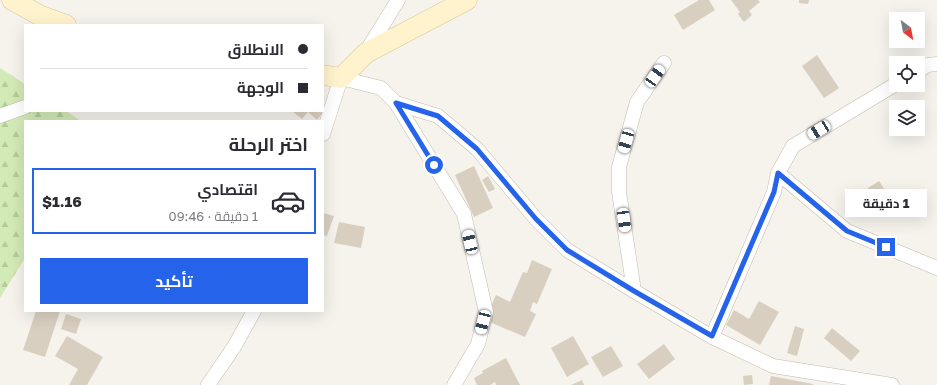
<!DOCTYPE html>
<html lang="ar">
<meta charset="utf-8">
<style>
body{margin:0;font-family:"Golos Text",Cairo,sans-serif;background:#f2f2f3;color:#2b2b33;direction:rtl;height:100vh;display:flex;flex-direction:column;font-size:15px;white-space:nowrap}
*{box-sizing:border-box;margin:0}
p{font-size:13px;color:#7c7c81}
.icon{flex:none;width:22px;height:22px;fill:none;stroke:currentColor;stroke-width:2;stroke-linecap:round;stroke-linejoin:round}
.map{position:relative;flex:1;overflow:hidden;direction:ltr}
.panel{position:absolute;left:24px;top:120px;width:300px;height:192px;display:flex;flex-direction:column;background:#fff;border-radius:0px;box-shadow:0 4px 16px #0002;direction:rtl}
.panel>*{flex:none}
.guide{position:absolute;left:24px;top:24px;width:300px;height:88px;border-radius:0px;box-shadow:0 4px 16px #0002;direction:rtl;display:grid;align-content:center;height:88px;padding:0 16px;background:#fff}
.needle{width:26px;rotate:148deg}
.buttons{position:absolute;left:889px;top:12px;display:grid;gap:8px}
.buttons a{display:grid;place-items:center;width:36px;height:36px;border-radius:0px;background:#fff;box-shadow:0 4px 16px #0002;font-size:20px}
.end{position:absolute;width:18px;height:18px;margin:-9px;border:5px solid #2563eb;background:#fff;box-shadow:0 0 0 2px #fff}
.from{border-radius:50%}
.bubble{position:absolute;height:28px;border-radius:0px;background:#fff;box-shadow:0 4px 16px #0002;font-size:13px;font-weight:700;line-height:28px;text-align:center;direction:rtl}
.car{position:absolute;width:12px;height:24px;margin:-12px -6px;border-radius:5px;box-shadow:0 0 3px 1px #0007;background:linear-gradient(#fff 24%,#345 0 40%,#fff 0 76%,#345 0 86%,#fff 0)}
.guide b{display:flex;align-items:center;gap:14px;height:38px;font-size:15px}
.guide b+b{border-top:1px solid #e1e1e2}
.guide i{width:10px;height:10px;background:#2b2b33}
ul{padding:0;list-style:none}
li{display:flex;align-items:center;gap:12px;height:66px;margin:0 8px 6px;padding:0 8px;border:2px solid transparent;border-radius:0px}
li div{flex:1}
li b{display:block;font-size:15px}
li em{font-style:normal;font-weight:700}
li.on{border-color:#2563eb}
li>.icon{width:36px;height:36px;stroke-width:1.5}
h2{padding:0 16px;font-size:18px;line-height:48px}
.primary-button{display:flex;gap:8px;margin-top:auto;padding:8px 16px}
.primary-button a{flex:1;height:46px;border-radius:0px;background:#2563eb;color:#fff;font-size:16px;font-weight:700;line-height:46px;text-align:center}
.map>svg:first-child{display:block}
.forest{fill:url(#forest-firs)}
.building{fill:#d8cfc1}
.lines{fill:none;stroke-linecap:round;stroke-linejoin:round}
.street-casing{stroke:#c2bbae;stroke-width:15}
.secondary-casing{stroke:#d6c79b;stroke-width:21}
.street{stroke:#fff;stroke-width:14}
.secondary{stroke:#fff3cd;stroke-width:20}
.route{stroke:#2563eb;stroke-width:5}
</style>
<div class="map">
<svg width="937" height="385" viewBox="0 0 937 385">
<defs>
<pattern id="forest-firs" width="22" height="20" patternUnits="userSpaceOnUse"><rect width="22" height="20" fill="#d2eab5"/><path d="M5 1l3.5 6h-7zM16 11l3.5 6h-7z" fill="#b6ca9c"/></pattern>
</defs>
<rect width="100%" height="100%" fill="#f6f3ec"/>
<path class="forest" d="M0,68L25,84V111H66L81,121H25V258L0,298Z"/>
<path class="building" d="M699,0H709L715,10L683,30L674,15Z
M731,0H758L760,2L749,11L752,15L744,22L738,14L740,12Z
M799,0H809L808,4L799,3Z
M817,55L839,88L824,98L802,66Z
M323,108L325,110L317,120L308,112L302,119L292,111H323Z
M474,166L493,208L474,217L455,175Z
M488,176L495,189L489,192L482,180Z
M879,181L893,202L876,213L862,192Z
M323,213L334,216L327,236L323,235Z
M339,222L365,227L361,248L334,243Z
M532,260L552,269L537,304L533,302L530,311L536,314L525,337L485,320L496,295L510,302L523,272L527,273Z
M759,301L779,312L760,345L726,325L734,310L749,319Z
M36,311H60L45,357L23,350Z
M66,314L81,319L76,334L61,329Z
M795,326L804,329L797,356L787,353Z
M832,328L860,351L851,361L824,338Z
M67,336L103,357L87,385H69L78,369L55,356Z
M573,336L589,364L567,377L551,348Z
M664,344L675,359L649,379L637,364Z
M611,346L623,366L603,377L591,357Z
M506,358L520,385H496L495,382L490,385H477L474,378L483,373L482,371Z
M752,375L753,384L744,385L743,376Z
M771,376L813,384V385H769Z
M582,380L584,385H571Z"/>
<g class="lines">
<g class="street-casing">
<path id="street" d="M366,52L398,0
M918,71L928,65L937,64
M396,103L464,214L486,312L478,344L454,385
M0,116L25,107
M323,134L341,78L381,88L396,103L438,116L477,149L536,219L567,250L634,291L712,337L773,366L892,385
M778,173L847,231L937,268
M634,291L619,192V167L637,102L664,63
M712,337L774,192L778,173L793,146L896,84
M208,385L234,347L254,311"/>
</g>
<g class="secondary-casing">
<path id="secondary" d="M12,0L41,16L66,25
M323,75L341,78L366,53L467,0"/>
</g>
<use href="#street" class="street"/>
<use href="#secondary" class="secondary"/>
</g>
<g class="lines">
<path class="route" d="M434,165L396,103L438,116L477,149L536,219L567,250L634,291L712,336L774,192L778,173L847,231L886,247"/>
</g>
</svg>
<div class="buttons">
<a><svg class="needle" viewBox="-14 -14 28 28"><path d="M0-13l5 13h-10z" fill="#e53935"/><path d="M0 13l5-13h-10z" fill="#7c7c81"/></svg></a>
<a><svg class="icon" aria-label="locate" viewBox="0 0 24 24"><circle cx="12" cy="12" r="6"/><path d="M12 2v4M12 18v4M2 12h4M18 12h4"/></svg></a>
<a><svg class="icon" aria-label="layers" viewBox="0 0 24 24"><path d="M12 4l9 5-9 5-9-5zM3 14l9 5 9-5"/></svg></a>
</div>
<i class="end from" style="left:434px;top:165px"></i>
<i class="end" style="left:886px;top:247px"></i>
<div class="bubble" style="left:845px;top:189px;width:82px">1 دقيقة</div>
<i class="car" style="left:655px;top:76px;rotate:35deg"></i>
<i class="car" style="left:819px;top:130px;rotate:239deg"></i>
<i class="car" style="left:626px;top:141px;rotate:196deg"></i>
<i class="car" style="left:624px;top:220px;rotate:172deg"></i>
<i class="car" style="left:470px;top:242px;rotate:347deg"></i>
<i class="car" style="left:483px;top:322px;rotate:194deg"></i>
<div class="guide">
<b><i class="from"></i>الانطلاق</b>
<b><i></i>الوجهة</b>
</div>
<section class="panel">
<h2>اختر الرحلة</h2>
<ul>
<li class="on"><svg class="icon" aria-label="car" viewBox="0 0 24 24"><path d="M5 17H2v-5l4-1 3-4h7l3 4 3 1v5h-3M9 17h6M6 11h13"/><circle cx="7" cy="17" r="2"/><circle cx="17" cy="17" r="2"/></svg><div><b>اقتصادي</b><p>1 دقيقة · 09:46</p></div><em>$1.16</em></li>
</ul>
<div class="primary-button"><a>تأكيد</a></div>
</section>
</div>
